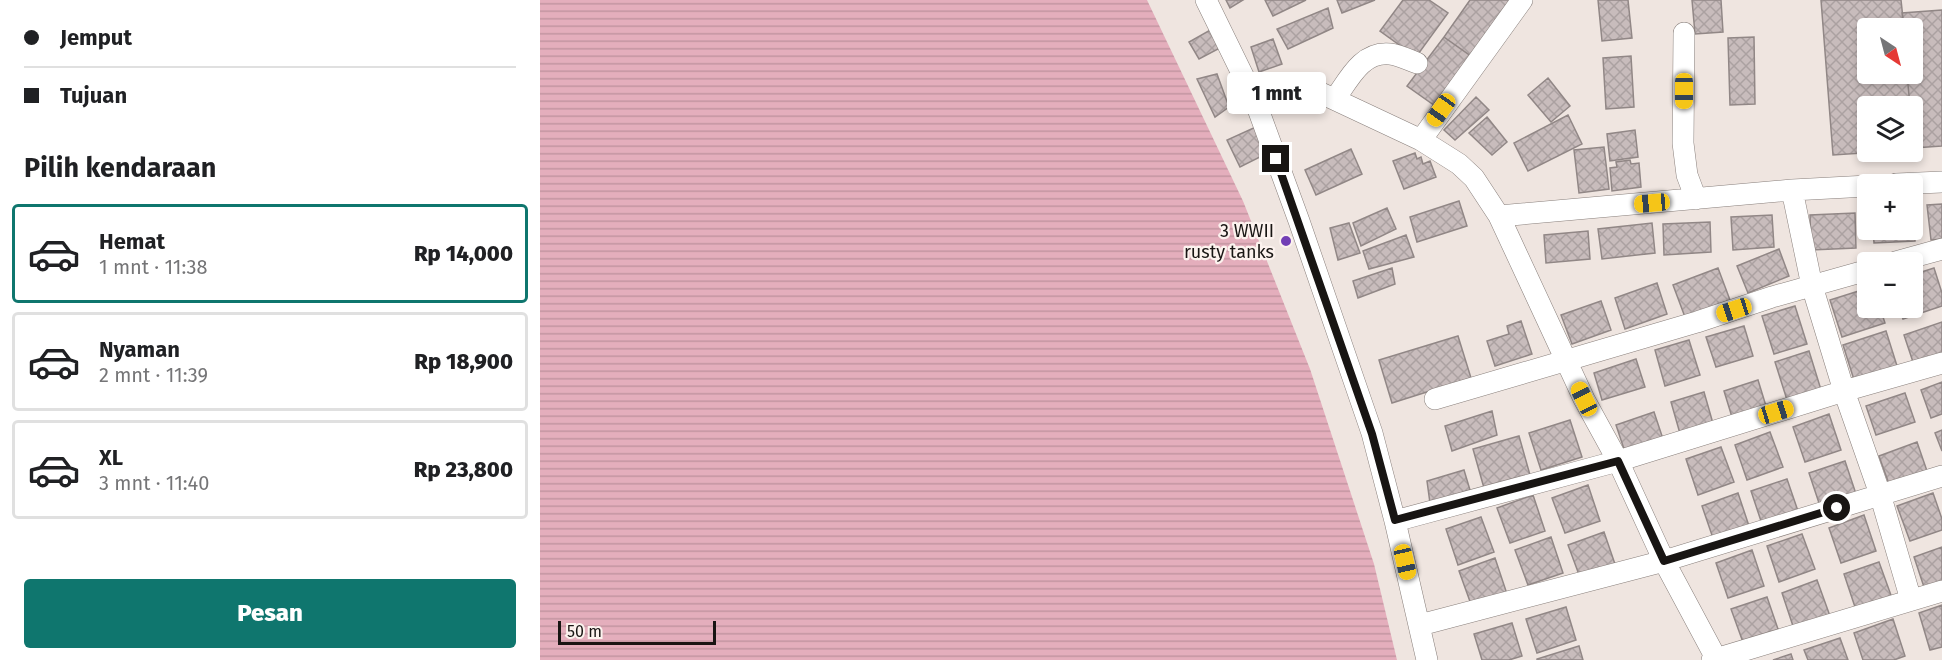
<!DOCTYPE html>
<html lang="id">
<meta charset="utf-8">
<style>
body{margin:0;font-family:"Fira Sans",sans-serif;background:#f2f2f2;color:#202124;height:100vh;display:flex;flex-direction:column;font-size:22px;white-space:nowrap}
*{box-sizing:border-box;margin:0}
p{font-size:20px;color:#757577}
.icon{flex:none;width:33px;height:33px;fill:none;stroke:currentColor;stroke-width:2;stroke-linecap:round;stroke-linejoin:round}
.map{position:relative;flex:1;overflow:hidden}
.side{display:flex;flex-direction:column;background:#fff;width:540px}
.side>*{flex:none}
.top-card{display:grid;align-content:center;height:132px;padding:0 24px;background:#fff}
.needle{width:39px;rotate:144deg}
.fabs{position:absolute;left:1317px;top:18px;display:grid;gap:12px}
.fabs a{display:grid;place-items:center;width:66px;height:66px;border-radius:6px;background:#fff;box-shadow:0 3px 9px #0003;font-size:30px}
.scale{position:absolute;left:18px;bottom:15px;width:158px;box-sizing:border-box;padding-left:6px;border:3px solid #181513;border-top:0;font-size:16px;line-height:21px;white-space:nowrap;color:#181513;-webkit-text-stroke:4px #fcf2ee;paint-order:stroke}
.end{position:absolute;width:27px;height:27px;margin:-14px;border:8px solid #181513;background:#fff;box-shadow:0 0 0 3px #fff}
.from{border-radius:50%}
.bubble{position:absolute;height:42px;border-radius:6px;background:#fff;box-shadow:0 3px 9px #0003;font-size:20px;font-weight:800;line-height:42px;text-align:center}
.car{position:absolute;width:18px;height:36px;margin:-18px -9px;border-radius:8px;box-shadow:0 0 4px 2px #0007;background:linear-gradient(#f5c518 24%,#345 0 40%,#f5c518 0 76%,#345 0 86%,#f5c518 0)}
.top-card b{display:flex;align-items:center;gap:21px;height:57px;font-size:22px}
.top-card b+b{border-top:2px solid #e0e0e0}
.top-card i{width:15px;height:15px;background:#202124}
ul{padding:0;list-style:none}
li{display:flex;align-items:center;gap:18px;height:99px;margin:0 12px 9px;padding:0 12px;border:3px solid #e0e0e0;border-radius:6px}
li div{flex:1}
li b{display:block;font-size:22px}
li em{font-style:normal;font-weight:800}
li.selected{border-color:#0f766e}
li>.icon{width:54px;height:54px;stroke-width:1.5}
h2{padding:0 24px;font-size:27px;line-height:72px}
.cta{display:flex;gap:12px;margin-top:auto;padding:12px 24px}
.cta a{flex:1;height:69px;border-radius:6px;background:#0f766e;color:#fff;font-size:24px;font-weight:800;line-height:69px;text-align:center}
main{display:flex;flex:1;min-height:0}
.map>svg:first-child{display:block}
.water{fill:url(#water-rules)}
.building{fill:url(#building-cross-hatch);stroke:#918786;stroke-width:1.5}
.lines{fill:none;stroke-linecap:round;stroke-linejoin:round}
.minor-casing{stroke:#887f7b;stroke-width:22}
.minor{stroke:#fff;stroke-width:21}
.route{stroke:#181513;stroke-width:8}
.poi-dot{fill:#723eb5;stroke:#fcf2ee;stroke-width:2}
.labels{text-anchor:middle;stroke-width:4.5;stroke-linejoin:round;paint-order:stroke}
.poi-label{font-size:18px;fill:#181513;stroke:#fcf2ee;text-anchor:end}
</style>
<main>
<section class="side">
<div class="top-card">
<b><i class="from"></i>Jemput</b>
<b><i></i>Tujuan</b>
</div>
<h2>Pilih kendaraan</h2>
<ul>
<li class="selected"><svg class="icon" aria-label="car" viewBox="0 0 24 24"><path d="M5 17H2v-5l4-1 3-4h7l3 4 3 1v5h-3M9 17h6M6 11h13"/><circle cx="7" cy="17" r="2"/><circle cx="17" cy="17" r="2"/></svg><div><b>Hemat</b><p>1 mnt · 11:38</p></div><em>Rp 14,000</em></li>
<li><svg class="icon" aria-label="car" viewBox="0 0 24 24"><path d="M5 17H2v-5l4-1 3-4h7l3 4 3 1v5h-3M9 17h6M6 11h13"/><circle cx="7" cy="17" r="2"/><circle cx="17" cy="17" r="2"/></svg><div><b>Nyaman</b><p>2 mnt · 11:39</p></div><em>Rp 18,900</em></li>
<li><svg class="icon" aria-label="car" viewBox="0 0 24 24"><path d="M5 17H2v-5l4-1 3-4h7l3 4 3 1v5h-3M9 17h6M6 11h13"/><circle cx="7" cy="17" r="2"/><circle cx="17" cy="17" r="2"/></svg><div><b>XL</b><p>3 mnt · 11:40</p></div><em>Rp 23,800</em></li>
</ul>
<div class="cta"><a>Pesan</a></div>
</section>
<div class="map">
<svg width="1402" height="660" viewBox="0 0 1402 660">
<defs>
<pattern id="water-rules" width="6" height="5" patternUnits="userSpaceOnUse" patternTransform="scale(1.5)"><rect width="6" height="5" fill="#e4aebc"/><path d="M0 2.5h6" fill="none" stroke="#c395a1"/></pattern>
<pattern id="building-cross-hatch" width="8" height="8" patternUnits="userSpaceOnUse" patternTransform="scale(1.5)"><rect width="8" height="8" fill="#c8bcbc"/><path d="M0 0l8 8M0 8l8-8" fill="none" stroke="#aba1a1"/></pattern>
</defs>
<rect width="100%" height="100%" fill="#efe5e0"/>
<path class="water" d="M0,0H607L703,201L770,369L834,564L857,660H0Z"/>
<path class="building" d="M686,0H703L690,8Z
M725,0H766L733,16Z
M797,0H835L802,13Z
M863,0H889L908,13L876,57L840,31Z
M930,0H979L935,59L904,37Z
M1058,0H1088L1092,38L1062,41Z
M1152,0H1181L1183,32L1155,34Z
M1281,0H1361L1364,28H1328V74H1367L1370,106H1328V152H1338L1293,155Z
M788,8L793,28L748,49L737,29Z
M1402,10V146L1374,148L1372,106H1370L1367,74H1372V28H1364L1362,13Z
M672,29L680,48L659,59L649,42Z
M904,37L935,59L898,108L867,86Z
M1214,37L1215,104L1190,105L1188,38Z
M733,39L742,64L719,72L711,47Z
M1091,56L1094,107L1066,109L1063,58Z
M677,74L689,107L675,117L657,79Z
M1008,78L1030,106L1011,122L988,95Z
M936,97L949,110L915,140L904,130Z
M1028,115L1042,144L988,171L974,143Z
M947,117L967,142L952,155L929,133Z
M718,126L730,152L700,167L687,140Z
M1095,130L1098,157L1070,161L1067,134Z
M1064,147L1069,189L1039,193L1034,150Z
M811,149L822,174L776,195L765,170Z
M875,153L877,159L881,157L883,164L890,161L896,177L864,189L853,161Z
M1090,160L1091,164L1099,163L1101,187L1072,191L1070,168L1077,167L1076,162Z
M919,201L927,226L877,242L870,217Z
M1402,204V239L1391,240L1387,205Z
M1374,207L1375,241L1334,243L1333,230H1372V208Z
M847,208L856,229L821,246L813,223Z
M1315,213L1316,248L1271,250L1270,215Z
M1232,215L1234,247L1193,250L1191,217Z
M1170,222L1171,252L1124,255L1123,224Z
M809,223L820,253L798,260L790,228Z
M1112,223L1115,253L1062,259L1058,229Z
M1048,231L1050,259L1006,263L1004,235Z
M866,235L874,257L829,269L823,251Z
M1239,249L1249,276L1208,293L1197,266Z
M852,268L855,284L818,298L813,281Z
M1178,268L1190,300L1145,317L1133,285Z
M1394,268L1402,293V306L1363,319L1359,308H1372V275Z
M1117,283L1127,314L1085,329L1075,298Z
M1328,288V308H1340L1345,323L1302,337L1290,300Z
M1061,301L1071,330L1032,344L1021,315Z
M1255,306L1267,344L1234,354L1222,316Z
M981,321L992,354L955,366L947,341L969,334L967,326Z
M1402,322V355L1374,365L1364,335Z
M1204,326L1213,356L1176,367L1166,337Z
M1346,331L1358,369L1315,383L1303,345Z
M918,336L931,378L852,403L839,360Z
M1149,340L1160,375L1125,386L1115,350Z
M1269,351L1282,393L1248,403L1235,362Z
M1096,359L1105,387L1062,400L1054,373Z
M1218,380L1226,406L1192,417L1184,391Z
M1402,382V414L1391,418L1381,390Z
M1164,392L1174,427L1141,437L1131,402Z
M1365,393L1375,422L1336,435L1326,406Z
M952,411L957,435L912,451L905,426Z
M1114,412L1124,442L1086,455L1076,425Z
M1289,414L1301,450L1265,462L1253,427Z
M1030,420L1042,457L1001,470L989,433Z
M1402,430V451L1395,433Z
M1230,432L1243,467L1207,480L1195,445Z
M979,436L990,475L944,488L933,449Z
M1377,442L1387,471L1349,484L1339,456Z
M1181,447L1194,482L1158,495L1146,459Z
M1305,461L1317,497L1281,509L1269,473Z
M924,470L930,490L890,503L887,481Z
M1247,479L1259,514L1223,527L1211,491Z
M1048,485L1060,521L1025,533L1012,498Z
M1198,493L1210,529L1174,541L1162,506Z
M1393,493L1402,519V530L1370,541L1357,506Z
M993,495L1005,531L970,543L957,508Z
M1324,515L1336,551L1301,563L1289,528Z
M941,517L954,552L918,565L906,529Z
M1064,532L1076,567L1041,580L1028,545Z
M1262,534L1275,569L1239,582L1227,546Z
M1011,537L1023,573L988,585L975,550Z
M1402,547V587L1386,593L1374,557Z
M1212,550L1224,586L1188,598L1176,563Z
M955,558L967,594L932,607L919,571Z
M1339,562L1352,598L1316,610L1304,574Z
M1277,580L1290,616L1254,629L1242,593Z
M1227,597L1239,632L1204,645L1191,609Z
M1402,605V647L1390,650L1379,613Z
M1026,607L1036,640L997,653L986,619Z
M1353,619L1365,656L1354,660H1323L1314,633Z
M972,623L982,656L969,660H942L934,634Z
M1300,638L1308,660H1268L1264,650Z
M1039,646L1043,660H997V659Z
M1251,654L1253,660H1233Z"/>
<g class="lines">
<g class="minor-casing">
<path id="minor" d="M666,0L714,98L759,221L832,433L855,521L887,660
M1144,33L1143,143L1147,175L1156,199
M714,98L756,91L783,94L881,140L919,164L934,178L959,216L1044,399L1078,461L1124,561L1177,660
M795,99C809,79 822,51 850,54C859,55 869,60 877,63
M881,140L982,0
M1356,184L1402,182
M1252,190L1272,286L1304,391L1340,494L1371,600
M959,216L1252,190L1328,186
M1355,262L1402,249
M895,399L1157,322L1232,297L1328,270
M855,521L1078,461L1304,391L1402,363
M880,625L1124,561L1402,476
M1172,660L1402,591"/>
</g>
<use href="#minor" class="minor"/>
</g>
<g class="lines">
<path class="route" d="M736,159L832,434L855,520L1078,461L1124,561L1297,508"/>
</g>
<circle class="poi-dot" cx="746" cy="241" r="6"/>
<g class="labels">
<g class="poi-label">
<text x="734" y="237">3 WWII<tspan x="734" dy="21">rusty tanks</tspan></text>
</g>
</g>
</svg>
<div class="fabs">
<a><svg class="needle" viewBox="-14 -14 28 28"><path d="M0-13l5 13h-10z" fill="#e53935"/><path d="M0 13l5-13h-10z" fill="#757577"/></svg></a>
<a><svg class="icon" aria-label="layers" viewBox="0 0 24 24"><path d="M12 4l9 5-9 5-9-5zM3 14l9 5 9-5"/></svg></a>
<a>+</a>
<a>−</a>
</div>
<div class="scale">50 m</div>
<i class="end from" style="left:1297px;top:508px"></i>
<i class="end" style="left:736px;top:159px"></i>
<div class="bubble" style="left:687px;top:72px;width:99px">1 mnt</div>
<i class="car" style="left:1144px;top:91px;rotate:180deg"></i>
<i class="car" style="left:901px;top:110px;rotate:215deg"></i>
<i class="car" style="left:1112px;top:203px;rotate:265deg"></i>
<i class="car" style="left:1194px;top:310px;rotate:252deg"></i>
<i class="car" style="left:1044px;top:399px;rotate:334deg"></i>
<i class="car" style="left:1236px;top:412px;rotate:73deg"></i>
<i class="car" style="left:865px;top:562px;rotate:167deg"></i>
</div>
</main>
